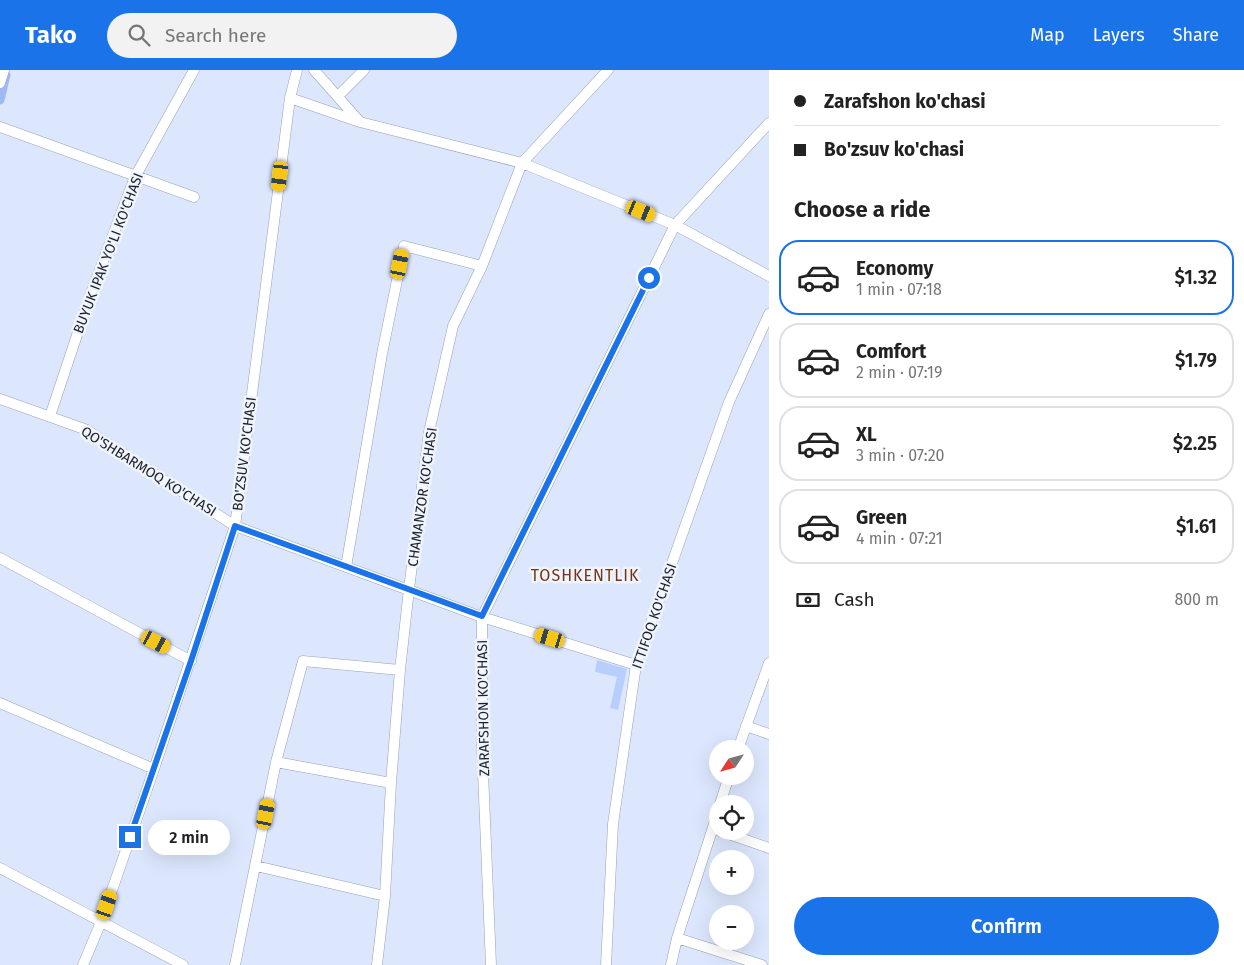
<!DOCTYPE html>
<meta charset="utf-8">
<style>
body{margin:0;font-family:"Fira Sans",sans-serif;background:#f2f2f2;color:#222;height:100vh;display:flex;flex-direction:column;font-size:19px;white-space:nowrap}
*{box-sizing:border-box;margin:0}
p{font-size:16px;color:#767676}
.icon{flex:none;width:28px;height:28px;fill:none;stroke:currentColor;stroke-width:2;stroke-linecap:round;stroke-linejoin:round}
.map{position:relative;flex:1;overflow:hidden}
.panel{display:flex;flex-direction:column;background:#fff;width:475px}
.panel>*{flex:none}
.guide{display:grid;align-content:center;height:110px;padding:0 25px;background:#fff}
.needle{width:32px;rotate:234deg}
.controls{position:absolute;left:709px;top:670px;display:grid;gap:10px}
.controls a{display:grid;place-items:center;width:45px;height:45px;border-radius:50%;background:#fff;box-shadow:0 5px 20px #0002;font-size:25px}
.end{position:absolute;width:22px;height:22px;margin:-11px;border:6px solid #1a73e8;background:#fff;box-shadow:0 0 0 2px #fff}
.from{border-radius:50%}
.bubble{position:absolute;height:35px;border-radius:18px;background:#fff;box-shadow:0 5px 20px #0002;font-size:16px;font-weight:600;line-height:35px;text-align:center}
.car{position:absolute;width:15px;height:30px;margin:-15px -8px;border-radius:6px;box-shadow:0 0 4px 1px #0007;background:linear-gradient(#f5c518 24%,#345 0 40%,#f5c518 0 76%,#345 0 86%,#f5c518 0)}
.guide b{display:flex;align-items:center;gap:18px;height:48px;font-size:19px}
.guide b+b{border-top:1px solid #e0e0e0}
.guide i{width:12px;height:12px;background:#222}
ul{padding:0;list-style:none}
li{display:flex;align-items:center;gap:15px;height:75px;margin:0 10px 8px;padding:0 15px;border:2px solid #e0e0e0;border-radius:20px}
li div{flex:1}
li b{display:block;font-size:19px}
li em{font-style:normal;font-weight:600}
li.selected{border-color:#1a73e8}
li>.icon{width:45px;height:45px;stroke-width:1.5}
h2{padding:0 25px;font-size:22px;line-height:60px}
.pay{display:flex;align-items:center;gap:12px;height:55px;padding:0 25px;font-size:19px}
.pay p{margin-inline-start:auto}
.cta{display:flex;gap:10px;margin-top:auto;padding:10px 25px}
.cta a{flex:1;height:58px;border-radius:30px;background:#1a73e8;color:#fff;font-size:20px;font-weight:600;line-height:58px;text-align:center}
header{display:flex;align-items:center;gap:30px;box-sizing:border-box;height:70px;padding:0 25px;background:#1a73e8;color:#fff}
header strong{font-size:24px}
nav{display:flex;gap:28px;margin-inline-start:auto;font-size:18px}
.search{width:350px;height:45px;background:#f2f2f2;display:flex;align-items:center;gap:12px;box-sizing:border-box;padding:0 18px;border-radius:28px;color:#767676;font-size:19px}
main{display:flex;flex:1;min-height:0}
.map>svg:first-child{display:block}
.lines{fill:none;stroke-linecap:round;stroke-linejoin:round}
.canal{stroke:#9fb9f4;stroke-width:9}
.building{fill:#b8cffe}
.minor-casing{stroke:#97a1b6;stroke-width:11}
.minor{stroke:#fff;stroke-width:10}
.route{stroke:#1a73e8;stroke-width:6}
.labels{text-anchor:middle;stroke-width:5;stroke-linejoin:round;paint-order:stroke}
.street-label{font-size:14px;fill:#1b1f27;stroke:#eff4fd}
.quarter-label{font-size:16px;letter-spacing:1px;fill:#753515;stroke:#eff4fd}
</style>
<header>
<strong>Tako</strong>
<div class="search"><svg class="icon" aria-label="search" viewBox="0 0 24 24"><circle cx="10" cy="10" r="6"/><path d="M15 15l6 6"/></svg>Search here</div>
<nav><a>Map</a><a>Layers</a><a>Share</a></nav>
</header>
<main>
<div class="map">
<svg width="769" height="895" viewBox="0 0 769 895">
<rect width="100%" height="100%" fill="#dce7fd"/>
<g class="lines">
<path class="canal" d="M0,30L6,5"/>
</g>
<path class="building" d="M597,590L627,599L618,640L610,638L617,607L595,602Z"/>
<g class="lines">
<g class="minor-casing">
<path id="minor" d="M314,0L360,52L522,93L675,155L769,206
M0,13L4,0
M338,26L364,0
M290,28L360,52
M0,57L194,127
M0,329L87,360L235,456L482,547L636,595
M50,346L91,223L135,107L194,0
M0,488L191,591
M346,497L382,284L404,176L482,196
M0,633L154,699
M746,656L769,664
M738,679L769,593
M276,692L391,713
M720,734L729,706
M720,761L769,778
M256,796L385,826
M0,798L183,895
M677,868L762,895
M83,895L101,852L154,699L235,456L290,28L297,0
M235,895L276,692L303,591L400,600
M377,895L385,826L391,713L400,600L409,519L429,362L453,256L482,196L522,93L608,0
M491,895L482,678V547L675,155L769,53
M606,895L613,754L636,595L729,332L769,244
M671,895L677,868L718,742"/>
</g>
<use href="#minor" class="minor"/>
</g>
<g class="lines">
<path class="route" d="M130,767L191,591L235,456L482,546L649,208"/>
</g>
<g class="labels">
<g class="street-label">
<text transform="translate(108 183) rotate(-69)" y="5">BUYUK IPAK YO'LI KO'CHASI</text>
<text transform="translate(244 384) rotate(-83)" y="5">BO'ZSUV KO'CHASI</text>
<text transform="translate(149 401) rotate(32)" y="5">QO'SHBARMOQ KO'CHASI</text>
<text transform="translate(422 427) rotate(-82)" y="5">CHAMANZOR KO'CHASI</text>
<text transform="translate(654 546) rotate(-71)" y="5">ITTIFOQ KO'CHASI</text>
<text transform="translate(483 638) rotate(-91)" y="5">ZARAFSHON KO'CHASI</text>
</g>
<g class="quarter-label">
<text x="585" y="511">TOSHKENTLIK</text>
</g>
</g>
</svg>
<div class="controls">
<a><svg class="needle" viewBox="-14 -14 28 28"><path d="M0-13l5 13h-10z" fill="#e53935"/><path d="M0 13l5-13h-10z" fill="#767676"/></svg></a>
<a><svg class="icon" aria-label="locate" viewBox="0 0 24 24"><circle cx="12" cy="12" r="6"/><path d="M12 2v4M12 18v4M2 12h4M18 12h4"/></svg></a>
<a>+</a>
<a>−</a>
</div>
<i class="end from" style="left:649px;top:208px"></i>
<i class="end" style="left:130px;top:767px"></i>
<div class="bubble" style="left:148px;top:750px;width:82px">2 min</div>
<i class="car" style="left:280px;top:106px;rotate:187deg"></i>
<i class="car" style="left:641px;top:141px;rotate:112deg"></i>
<i class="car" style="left:400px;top:194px;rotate:11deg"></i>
<i class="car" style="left:550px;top:568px;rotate:287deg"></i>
<i class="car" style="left:156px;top:572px;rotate:118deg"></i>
<i class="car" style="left:266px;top:744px;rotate:11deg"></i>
<i class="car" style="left:107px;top:835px;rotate:19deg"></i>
</div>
<section class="panel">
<div class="guide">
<b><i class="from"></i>Zarafshon ko'chasi</b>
<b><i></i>Bo'zsuv ko'chasi</b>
</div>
<h2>Choose a ride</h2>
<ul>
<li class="selected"><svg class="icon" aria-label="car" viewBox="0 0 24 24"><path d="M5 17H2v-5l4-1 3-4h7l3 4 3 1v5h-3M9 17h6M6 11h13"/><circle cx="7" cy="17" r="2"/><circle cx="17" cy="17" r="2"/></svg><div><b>Economy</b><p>1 min · 07:18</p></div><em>$1.32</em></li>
<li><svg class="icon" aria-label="car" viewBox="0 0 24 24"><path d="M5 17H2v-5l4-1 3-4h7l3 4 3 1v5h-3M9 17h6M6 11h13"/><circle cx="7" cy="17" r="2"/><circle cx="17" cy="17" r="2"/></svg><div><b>Comfort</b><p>2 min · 07:19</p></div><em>$1.79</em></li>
<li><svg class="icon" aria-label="car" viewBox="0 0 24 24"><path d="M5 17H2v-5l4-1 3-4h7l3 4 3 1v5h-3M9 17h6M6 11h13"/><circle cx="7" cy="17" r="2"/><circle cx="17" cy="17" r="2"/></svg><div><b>XL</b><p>3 min · 07:20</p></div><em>$2.25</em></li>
<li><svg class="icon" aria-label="car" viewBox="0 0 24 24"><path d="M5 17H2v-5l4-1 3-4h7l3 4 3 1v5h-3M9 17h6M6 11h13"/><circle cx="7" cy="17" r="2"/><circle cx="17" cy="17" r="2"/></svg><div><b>Green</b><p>4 min · 07:21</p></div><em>$1.61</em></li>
</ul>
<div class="pay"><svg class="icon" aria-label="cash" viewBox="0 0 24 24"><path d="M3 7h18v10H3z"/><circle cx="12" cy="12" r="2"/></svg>Cash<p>800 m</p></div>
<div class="cta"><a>Confirm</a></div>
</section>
</main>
